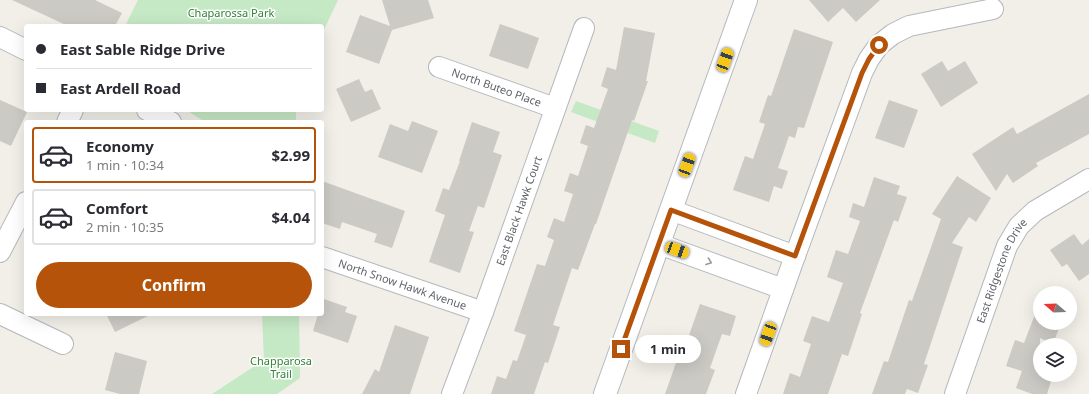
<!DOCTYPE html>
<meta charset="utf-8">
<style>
body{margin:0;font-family:"Noto Sans",sans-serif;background:#f7f7f7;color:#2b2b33;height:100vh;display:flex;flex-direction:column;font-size:15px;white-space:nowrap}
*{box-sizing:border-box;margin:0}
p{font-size:13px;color:#7c7c81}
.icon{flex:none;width:22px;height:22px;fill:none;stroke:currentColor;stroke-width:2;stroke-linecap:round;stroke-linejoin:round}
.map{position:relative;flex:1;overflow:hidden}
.drawer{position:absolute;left:24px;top:120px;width:300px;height:196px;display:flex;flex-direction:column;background:#fff;border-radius:4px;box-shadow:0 4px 16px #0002}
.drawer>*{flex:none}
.top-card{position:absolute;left:24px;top:24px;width:300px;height:88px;border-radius:4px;box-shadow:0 4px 16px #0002;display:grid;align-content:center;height:88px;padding:0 12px;background:#fff}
.needle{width:26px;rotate:289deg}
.tools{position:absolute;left:1033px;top:286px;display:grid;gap:8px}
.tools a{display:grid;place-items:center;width:44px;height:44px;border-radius:50%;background:#fff;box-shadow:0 4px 16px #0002;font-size:20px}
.end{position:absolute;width:18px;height:18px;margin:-9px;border:5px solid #b45309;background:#fff;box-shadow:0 0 0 2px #fff}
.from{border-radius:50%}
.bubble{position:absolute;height:28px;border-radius:14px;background:#fff;box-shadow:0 4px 16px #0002;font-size:13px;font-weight:700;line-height:28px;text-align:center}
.car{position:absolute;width:12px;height:24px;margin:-12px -6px;border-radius:5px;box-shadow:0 0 3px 1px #0007;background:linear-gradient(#f5c518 24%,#345 0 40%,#f5c518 0 76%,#345 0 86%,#f5c518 0)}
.top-card b{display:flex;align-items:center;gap:14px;height:38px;font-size:15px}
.top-card b+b{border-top:1px solid #e1e1e2}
.top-card i{width:10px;height:10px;background:#2b2b33}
ul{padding:7px 0 0;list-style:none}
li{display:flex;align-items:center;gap:12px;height:56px;margin:0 8px 6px;padding:0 4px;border:2px solid #e1e1e2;border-radius:4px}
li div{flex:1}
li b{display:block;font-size:15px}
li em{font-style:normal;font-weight:700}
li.selected{border-color:#b45309}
li>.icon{width:36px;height:36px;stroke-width:1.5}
.cta{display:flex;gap:8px;margin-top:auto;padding:8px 12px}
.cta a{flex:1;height:46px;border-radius:24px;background:#b45309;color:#fff;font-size:16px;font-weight:700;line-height:46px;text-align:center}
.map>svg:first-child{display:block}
.green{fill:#c5e8c5}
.building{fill:#cccac5}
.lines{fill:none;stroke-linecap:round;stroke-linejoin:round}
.street-casing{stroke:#b5b8bc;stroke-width:22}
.secondary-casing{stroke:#b6babf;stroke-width:24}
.street{stroke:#fff;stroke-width:20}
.secondary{stroke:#fff;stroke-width:22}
.oneway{stroke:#979a9d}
.route{stroke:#b45309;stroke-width:5}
.labels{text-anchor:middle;stroke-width:3;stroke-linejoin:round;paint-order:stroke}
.park-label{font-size:11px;fill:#348238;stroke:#fff}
.street-label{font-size:11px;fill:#5f6368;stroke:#fff}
</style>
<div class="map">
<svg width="1089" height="394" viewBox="0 0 1089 394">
<rect width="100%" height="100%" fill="#f1efe8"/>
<path class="green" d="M138,0H338L322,34V26H125Z
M576,101L659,131L655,143L571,112Z
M186,110H296V122H205Z
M262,314H299L300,378L277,394H212L264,360Z"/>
<path class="building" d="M12,0H95L122,13L115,26H68Z
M382,0H428L434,18L392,30L379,64L346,52L360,15L390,26Z
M809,0H880L856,22L843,8L828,22Z
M500,24L539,38L528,69L489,56Z
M624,27L655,33L646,81H648L634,121L632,120L596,224H595L578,270L572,268L553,325L560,327L548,363L545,362L534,394H491L497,376L506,379L513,360L517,361L526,335L514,331L537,264L545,266L554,240L547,237L554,218L564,222L573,194L564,191L570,173L578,176L588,146L580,143L586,125L594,128L608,89L601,86L607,67L616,70Z
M794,29L833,42L804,128L798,127L795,138L789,136L778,168L788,171L782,189L774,186L769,202L733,190L745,156L753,159L765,124L759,122L768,95L771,96Z
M942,61L948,71L965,61L978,83L941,107L921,74Z
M359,79L365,92L372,89L381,109L351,122L336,89Z
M1089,94V134L1036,163L1038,166L1013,183L1007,174L996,191L972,154L1013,127L1017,134Z
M0,100L27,112L11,146L0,141Z
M889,100L918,110L904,148L875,138Z
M412,121L438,131L422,173L378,157L390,124L408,131Z
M472,122L500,132L493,152L502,155L484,208L478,206L469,231L474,232L460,273L429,262L445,215L435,211L443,188L449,190L460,161H459Z
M957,176L991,198L976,222L969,217L952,243L963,247L924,364L928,365L918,393L907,389L905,394H872L884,361L888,362L909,300L912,301L941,219L932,214Z
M874,177L900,186L897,194L907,197L898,222L894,220L860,313L862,314L848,356L842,354L828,394H783L790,373L800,377L811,344L803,341L812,316L829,322L843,283L827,277L836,250L848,254L860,221L849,217L853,203L864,207Z
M322,181L405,211L392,248L374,242L377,234L342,222L340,229L322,223Z
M1074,234L1082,245L1089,239V274L1079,281L1067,264L1062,267L1050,250Z
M324,299L347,307L345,312L357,316L348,343L313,331L318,314H322V304Z
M700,304L736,316L730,336L722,334L710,368L715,370L706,394H665L678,357L681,358Z
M1039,304L1040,323H1061L1053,344L1040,338V375H1053L1047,394H1032L1016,388L1022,371L1006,366L1015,340L1024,343Z
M106,314H152L115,332Z
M395,325L429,337L410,394H362L375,369L379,372Z
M115,352L147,361L139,394H120L105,390Z"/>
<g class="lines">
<g class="street-casing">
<g id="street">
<path d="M0,37L26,50"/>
<path id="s1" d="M439,67L555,108"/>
<path d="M147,110L171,122"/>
<path d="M67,122L73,110"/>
<path d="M671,210L795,256"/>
<path d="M659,244L783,289"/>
<path d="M0,252L26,202"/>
<path id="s2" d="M322,257L483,312"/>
<path d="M0,314L63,344"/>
<path id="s3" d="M452,394L483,312L584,28"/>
<path d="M746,394L795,256L862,73L869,59L879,45L893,34L909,26L993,9"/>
<path id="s4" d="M955,394L1007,246L1019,226L1035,211L1089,179"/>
</g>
</g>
<g class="secondary-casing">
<path id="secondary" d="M605,394L746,0"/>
</g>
<use href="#street" class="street"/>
<use href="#secondary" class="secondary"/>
</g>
<defs><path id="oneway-chevron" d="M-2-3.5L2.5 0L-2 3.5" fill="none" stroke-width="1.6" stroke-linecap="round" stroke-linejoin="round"/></defs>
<use class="oneway" href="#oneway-chevron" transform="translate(709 262) rotate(20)"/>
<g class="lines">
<path class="route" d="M621,349L671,210L795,256L862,73L869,59L879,45"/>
</g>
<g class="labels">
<g class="park-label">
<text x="231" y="17">Chaparossa Park</text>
<text x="281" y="365">Chapparosa<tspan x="281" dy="13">Trail</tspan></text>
</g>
<g class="street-label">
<text dy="4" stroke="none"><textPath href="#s1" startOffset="61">North Buteo Place</textPath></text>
<text dy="4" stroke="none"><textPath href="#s3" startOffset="195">East Black Hawk Court</textPath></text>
<text dy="4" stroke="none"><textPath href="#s4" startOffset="132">East Ridgestone Drive</textPath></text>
<text dy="4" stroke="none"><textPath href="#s2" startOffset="85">North Snow Hawk Avenue</textPath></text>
</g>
</g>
</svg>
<div class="tools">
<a><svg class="needle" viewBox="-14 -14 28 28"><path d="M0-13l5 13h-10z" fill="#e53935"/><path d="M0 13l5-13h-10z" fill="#7c7c81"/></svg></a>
<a><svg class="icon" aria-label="layers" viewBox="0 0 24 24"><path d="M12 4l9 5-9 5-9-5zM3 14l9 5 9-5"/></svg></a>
</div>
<i class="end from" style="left:879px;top:45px"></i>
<i class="end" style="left:621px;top:349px"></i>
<div class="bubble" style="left:635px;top:335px;width:66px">1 min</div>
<i class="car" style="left:725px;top:60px;rotate:20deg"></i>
<i class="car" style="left:687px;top:165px;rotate:20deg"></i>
<i class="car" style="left:677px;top:250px;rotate:110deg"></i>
<i class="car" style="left:768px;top:334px;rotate:200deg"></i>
<div class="top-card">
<b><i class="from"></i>East Sable Ridge Drive</b>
<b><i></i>East Ardell Road</b>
</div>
<section class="drawer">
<ul>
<li class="selected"><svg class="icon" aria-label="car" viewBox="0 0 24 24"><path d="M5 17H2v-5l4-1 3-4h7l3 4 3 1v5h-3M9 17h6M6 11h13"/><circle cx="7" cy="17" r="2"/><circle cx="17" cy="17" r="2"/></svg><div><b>Economy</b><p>1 min · 10:34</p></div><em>$2.99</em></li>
<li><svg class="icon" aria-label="car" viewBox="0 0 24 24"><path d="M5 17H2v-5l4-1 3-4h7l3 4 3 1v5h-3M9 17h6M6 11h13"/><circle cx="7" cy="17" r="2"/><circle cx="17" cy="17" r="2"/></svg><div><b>Comfort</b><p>2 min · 10:35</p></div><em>$4.04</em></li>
</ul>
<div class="cta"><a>Confirm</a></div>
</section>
</div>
